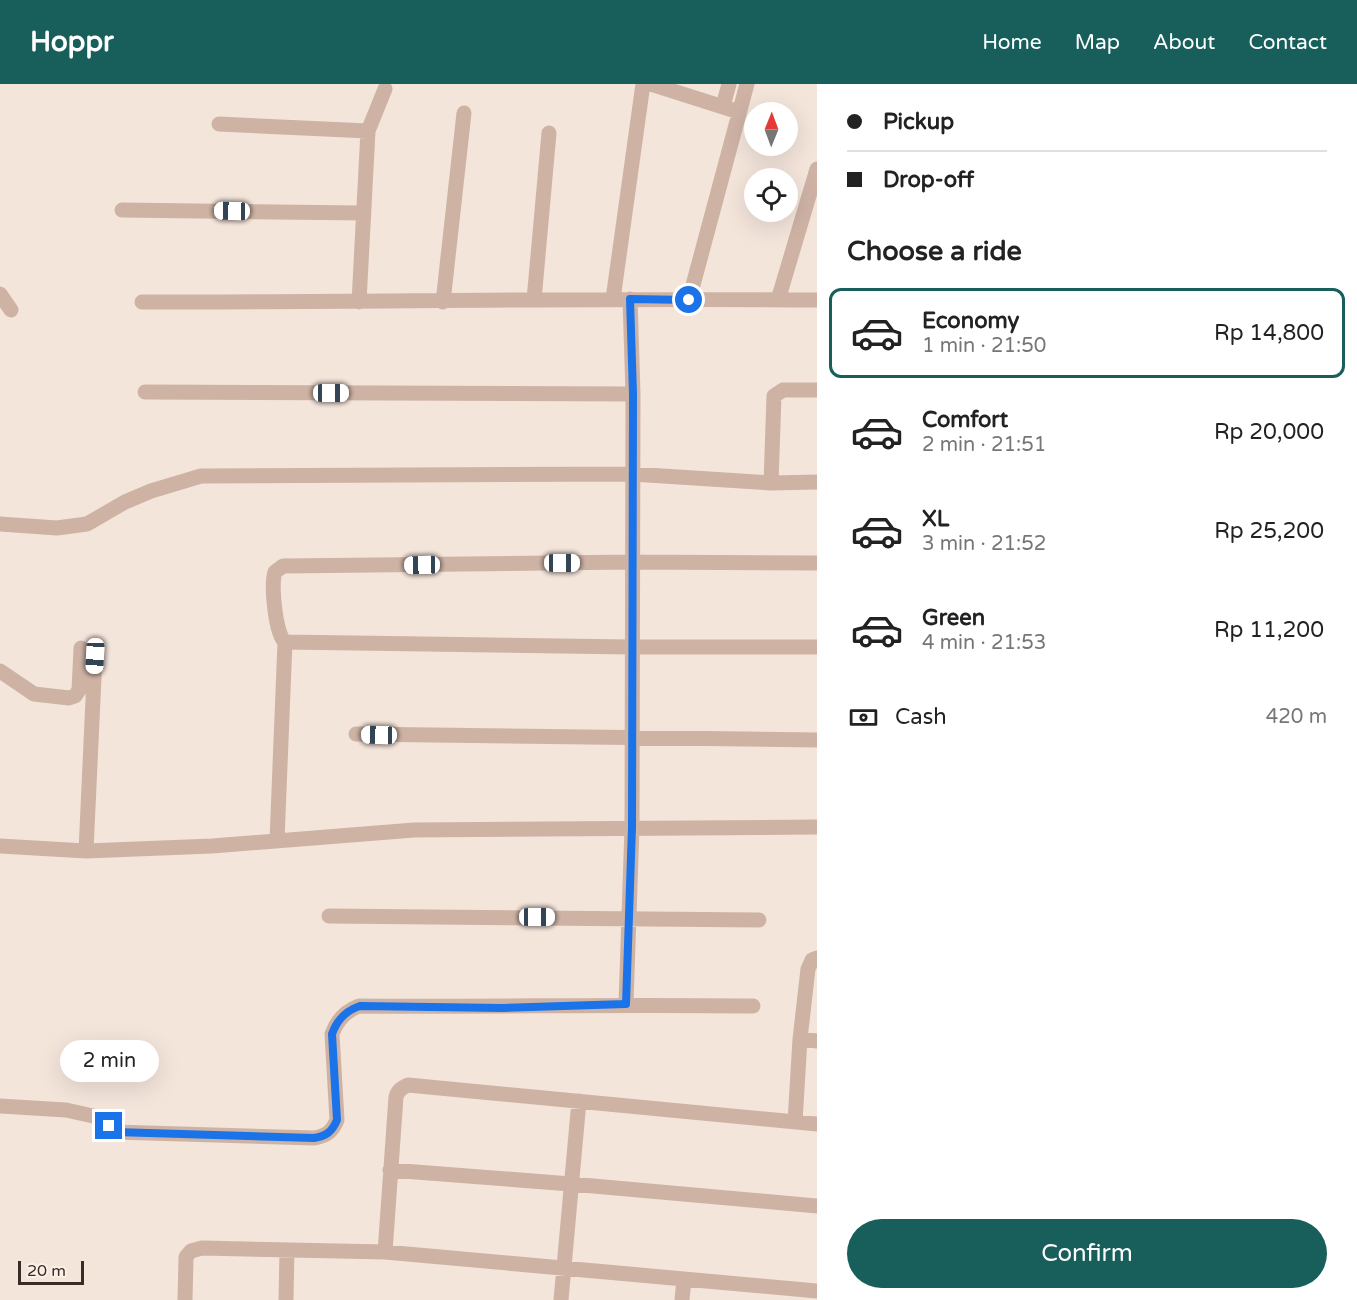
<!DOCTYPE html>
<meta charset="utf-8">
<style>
body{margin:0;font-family:"Varela Round",sans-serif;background:#f2f2f2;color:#222;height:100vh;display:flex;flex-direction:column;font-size:22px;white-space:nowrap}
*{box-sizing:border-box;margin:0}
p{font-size:20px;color:#767676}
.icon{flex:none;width:33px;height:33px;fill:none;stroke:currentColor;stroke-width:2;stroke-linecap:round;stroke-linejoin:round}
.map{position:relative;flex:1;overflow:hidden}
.drawer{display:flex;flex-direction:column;background:#fff;width:540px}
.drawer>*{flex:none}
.top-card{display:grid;align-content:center;height:132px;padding:0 30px;background:#fff}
.needle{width:39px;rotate:1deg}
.buttons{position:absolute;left:744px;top:18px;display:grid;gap:12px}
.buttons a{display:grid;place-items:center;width:54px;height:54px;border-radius:50%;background:#fff;box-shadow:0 6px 24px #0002;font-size:30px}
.scale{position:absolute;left:18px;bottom:15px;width:66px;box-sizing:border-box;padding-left:6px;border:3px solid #392b27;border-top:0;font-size:16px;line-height:21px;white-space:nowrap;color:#392b27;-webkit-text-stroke:4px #fbf0e8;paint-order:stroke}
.end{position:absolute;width:27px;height:27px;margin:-14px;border:8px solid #1a73e8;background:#fff;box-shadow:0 0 0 3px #fff}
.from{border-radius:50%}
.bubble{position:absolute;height:42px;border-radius:21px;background:#fff;box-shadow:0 6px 24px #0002;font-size:20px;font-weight:600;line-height:42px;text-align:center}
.car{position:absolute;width:18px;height:36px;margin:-18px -9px;border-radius:8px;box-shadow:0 0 4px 2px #0007;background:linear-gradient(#fff 24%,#345 0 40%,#fff 0 76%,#345 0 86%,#fff 0)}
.top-card b{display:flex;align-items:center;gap:21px;height:57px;font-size:22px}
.top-card b+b{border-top:2px solid #e0e0e0}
.top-card i{width:15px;height:15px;background:#222}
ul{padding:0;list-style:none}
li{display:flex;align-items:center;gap:18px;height:90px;margin:0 12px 9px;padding:0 18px;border:3px solid transparent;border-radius:12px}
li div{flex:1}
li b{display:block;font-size:22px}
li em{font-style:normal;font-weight:600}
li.current{border-color:#185f5c}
li>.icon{width:54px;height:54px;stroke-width:1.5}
h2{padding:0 30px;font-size:27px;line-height:72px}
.pay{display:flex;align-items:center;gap:15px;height:66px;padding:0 30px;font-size:22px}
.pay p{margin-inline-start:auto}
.primary-button{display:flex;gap:12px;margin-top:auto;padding:12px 30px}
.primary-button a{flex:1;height:69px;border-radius:36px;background:#185f5c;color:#fff;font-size:24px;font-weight:600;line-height:69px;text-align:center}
header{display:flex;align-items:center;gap:36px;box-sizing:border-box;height:84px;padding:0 30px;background:#185f5c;color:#fff}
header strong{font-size:28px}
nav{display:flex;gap:33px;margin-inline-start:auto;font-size:21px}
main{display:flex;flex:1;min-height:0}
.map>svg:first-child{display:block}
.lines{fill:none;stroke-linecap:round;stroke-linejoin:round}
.street{stroke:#ceb3a5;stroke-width:15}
.route{stroke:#1a73e8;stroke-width:8}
</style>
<header>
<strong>Hoppr</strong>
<nav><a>Home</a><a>Map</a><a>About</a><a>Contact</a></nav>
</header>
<main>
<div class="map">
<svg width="817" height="1216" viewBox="0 0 817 1216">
<rect width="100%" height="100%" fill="#f4e5db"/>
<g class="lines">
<path class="street" d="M651,0L739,28
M723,22L729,0
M219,40L368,47
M122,126L363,129
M0,210L11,226
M613,215L643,0
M534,216L549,49
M689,216L747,0
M778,216L817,85
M142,218C367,218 592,214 817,216
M359,218L368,47L385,5
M443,218L464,29
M145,308L633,310
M771,399L774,312L783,306H817
M0,440L57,444L87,440L125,418L151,407L201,392L632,390L771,399L817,398
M817,479L631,478L283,482L275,488C271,500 275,550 285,558L631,563H817
M0,587L34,610L69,614L75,612L79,606L81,564
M356,650L817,656
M277,756L285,558
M0,762L86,767L212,762L414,746L817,743
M86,767L95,572
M329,832L759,836
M626,920L632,743L633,310L630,215
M800,955L817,957
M0,1022L66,1026L102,1034C108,1038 108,1045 115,1048L314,1054C326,1052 332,1048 337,1036L332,950C337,936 345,927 359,922C491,923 622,920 753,922
M795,1038L800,955L808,885L812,876L817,874
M390,1086L571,1100L817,1122
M385,1168L396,1013C398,1006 402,1004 408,1001L817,1040
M185,1216L186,1173L191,1167L202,1164L385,1168L817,1207
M286,1216L287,1166
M561,1216L579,1017
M682,1216L684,1195"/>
</g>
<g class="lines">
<path class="route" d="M109,1042L115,1048L314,1054C326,1052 332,1048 337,1036L332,950C337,936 345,927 360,922L502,924L626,920L632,743L633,310L630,215L689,216"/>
</g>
</svg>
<div class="buttons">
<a><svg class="needle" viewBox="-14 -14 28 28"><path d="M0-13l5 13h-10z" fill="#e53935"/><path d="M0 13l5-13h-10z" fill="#767676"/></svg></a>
<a><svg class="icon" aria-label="locate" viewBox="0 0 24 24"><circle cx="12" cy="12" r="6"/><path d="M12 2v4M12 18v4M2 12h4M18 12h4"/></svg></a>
</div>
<div class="scale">20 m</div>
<i class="end from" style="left:689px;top:216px"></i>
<i class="end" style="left:109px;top:1042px"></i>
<div class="bubble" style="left:60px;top:956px;width:99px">2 min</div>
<i class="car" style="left:232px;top:127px;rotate:271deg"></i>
<i class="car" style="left:331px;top:309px;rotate:90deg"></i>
<i class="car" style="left:562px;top:479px;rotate:90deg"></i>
<i class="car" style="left:422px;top:481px;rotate:269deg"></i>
<i class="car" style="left:95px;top:572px;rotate:183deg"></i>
<i class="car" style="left:379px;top:651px;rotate:271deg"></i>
<i class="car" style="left:537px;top:833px;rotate:90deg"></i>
</div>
<section class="drawer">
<div class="top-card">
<b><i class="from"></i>Pickup</b>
<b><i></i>Drop-off</b>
</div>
<h2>Choose a ride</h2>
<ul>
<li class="current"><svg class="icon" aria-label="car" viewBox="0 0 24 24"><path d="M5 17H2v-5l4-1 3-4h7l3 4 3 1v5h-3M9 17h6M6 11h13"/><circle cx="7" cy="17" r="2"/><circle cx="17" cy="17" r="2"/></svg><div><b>Economy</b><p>1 min · 21:50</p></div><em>Rp 14,800</em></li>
<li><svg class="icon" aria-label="car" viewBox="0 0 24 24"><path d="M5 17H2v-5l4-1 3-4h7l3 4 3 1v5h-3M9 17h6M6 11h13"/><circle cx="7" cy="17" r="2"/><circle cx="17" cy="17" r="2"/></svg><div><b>Comfort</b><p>2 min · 21:51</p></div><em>Rp 20,000</em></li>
<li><svg class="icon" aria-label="car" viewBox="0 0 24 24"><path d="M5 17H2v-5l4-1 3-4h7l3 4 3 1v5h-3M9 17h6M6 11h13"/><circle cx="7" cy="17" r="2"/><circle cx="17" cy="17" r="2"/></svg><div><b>XL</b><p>3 min · 21:52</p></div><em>Rp 25,200</em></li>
<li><svg class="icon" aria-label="car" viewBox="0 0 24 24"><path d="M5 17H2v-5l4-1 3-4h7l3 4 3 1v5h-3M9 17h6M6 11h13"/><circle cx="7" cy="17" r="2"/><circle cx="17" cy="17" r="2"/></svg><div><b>Green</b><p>4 min · 21:53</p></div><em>Rp 11,200</em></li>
</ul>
<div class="pay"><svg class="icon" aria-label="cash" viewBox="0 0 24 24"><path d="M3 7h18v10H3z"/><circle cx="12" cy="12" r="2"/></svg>Cash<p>420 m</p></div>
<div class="primary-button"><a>Confirm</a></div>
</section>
</main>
